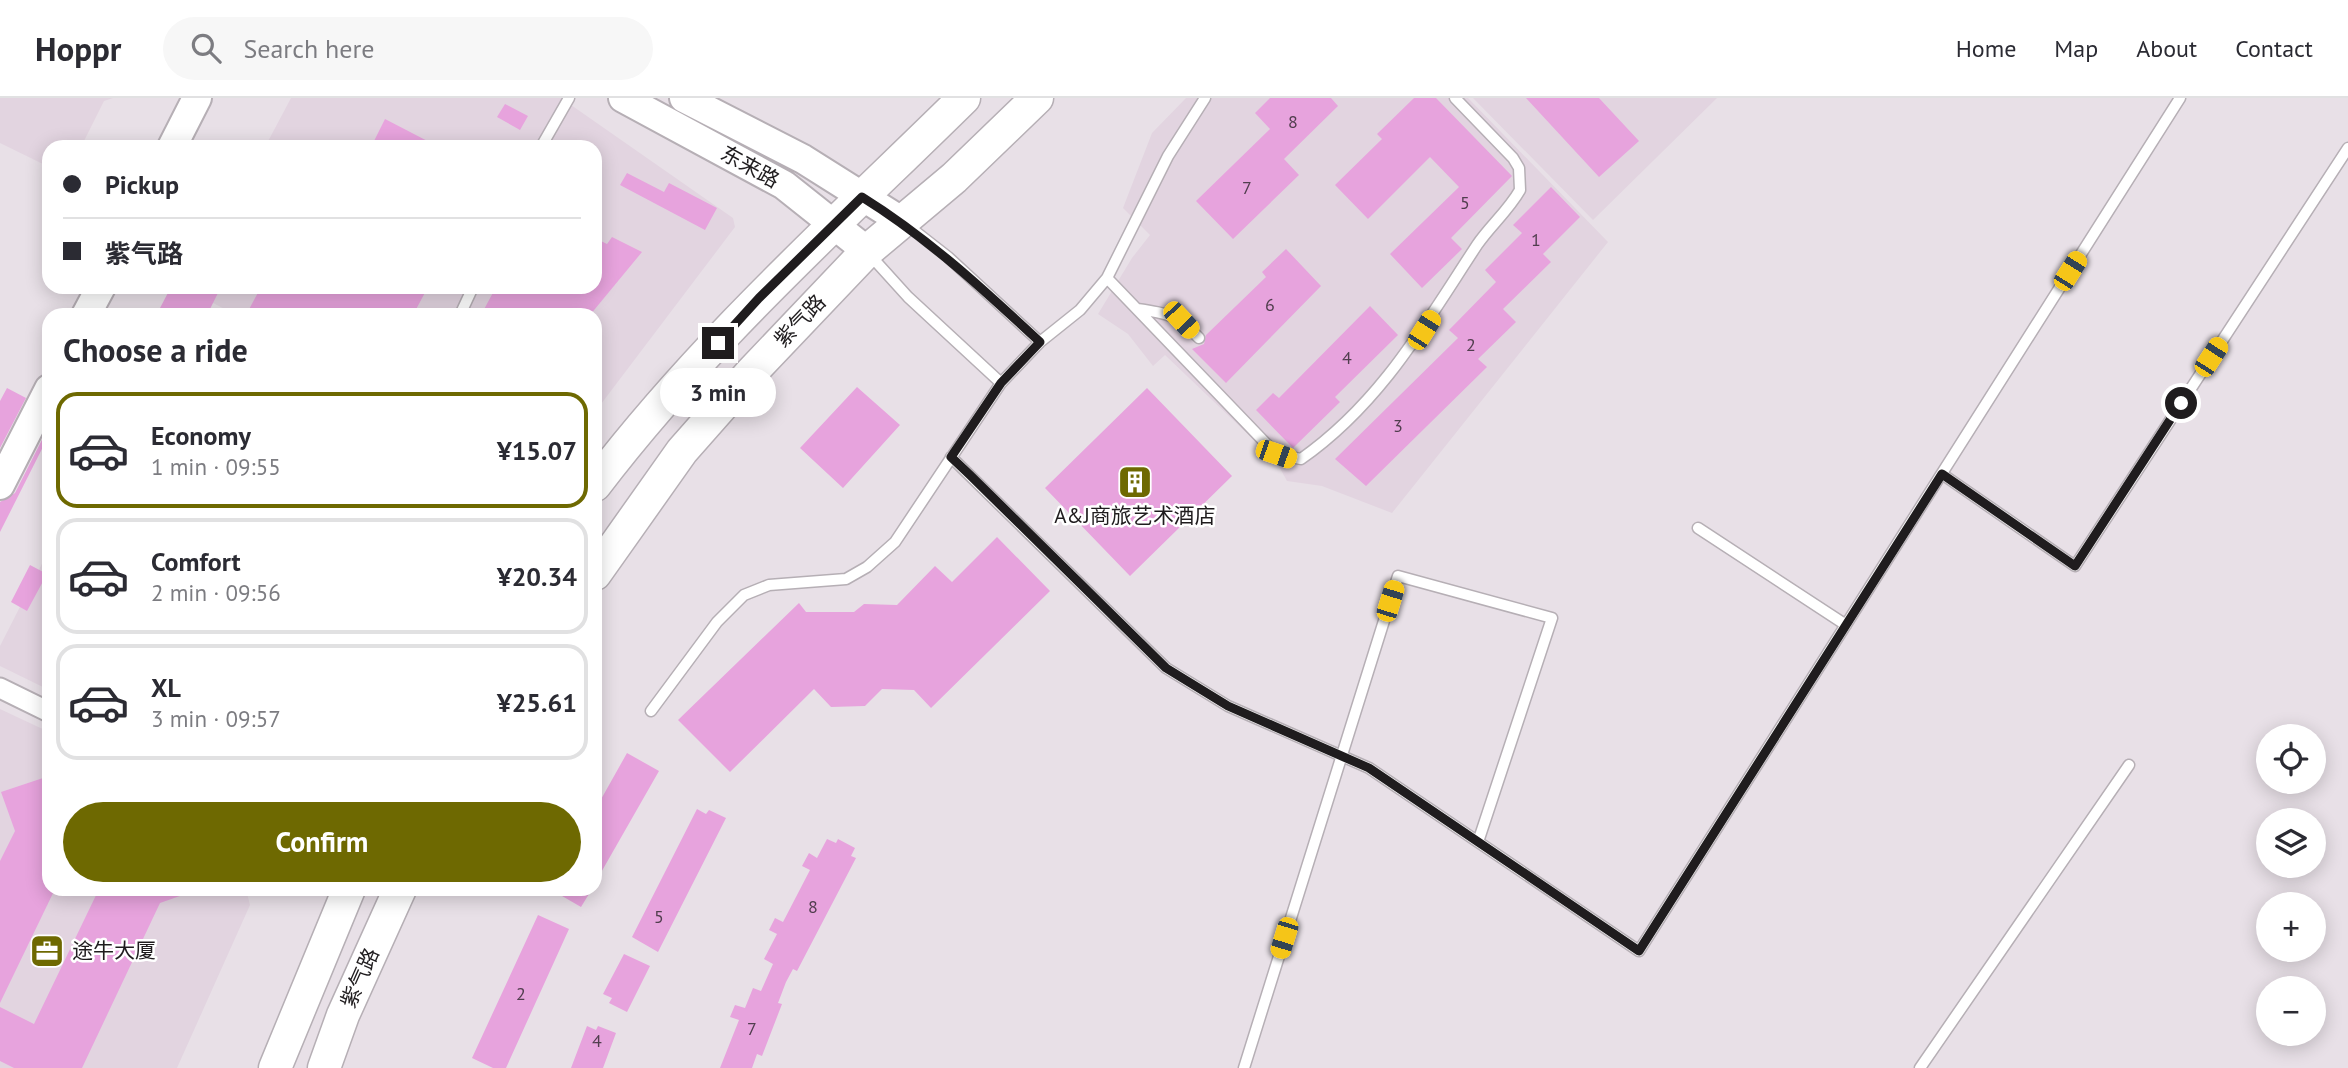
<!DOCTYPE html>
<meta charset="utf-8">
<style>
body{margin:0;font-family:"PT Sans","Noto Sans SC",sans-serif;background:#f7f7f7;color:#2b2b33;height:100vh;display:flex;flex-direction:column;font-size:26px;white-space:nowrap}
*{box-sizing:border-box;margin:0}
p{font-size:23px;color:#7c7c81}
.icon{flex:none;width:38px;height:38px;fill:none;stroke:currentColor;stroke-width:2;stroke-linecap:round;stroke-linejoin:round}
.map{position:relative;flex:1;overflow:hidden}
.drawer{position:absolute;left:42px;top:210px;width:560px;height:588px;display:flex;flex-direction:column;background:#fff;border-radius:21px;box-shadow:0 4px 18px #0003}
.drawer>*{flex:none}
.hud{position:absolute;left:42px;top:42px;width:560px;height:154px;border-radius:21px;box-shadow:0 4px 18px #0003;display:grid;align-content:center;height:154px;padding:0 21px;background:#fff}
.fabs{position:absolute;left:2256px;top:626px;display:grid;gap:14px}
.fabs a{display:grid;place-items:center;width:70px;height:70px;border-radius:50%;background:#fff;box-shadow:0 4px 18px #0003;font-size:35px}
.end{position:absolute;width:32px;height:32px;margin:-16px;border:9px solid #1f1c1e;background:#fff;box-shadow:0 0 0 4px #fff}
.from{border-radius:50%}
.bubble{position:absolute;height:49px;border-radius:24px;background:#fff;box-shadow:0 4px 18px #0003;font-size:23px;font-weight:800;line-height:49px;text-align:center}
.car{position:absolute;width:21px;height:42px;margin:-21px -10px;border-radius:9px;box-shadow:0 0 5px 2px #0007;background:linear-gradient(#f5c518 24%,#345 0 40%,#f5c518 0 76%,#345 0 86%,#f5c518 0)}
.hud b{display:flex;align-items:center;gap:24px;height:66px;font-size:26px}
.hud b+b{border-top:2px solid #e1e1e2}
.hud i{width:18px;height:18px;background:#2b2b33}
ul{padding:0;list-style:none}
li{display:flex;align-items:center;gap:21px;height:116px;margin:0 14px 10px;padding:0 7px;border:4px solid #e1e1e2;border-radius:21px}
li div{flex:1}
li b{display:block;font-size:26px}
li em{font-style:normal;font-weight:800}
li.on{border-color:#6e6901}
li>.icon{width:63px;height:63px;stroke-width:1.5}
h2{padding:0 21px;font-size:32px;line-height:84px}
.button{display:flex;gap:14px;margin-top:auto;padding:14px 21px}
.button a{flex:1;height:80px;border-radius:42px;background:#6e6901;color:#fff;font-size:28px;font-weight:800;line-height:80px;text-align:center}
header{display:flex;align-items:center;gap:42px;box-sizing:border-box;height:98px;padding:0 35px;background:#fff;border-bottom:2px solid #e1e1e2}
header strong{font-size:33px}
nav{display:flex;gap:38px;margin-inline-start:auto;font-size:24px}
.search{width:490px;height:63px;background:#f7f7f7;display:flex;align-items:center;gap:18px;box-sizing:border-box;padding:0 24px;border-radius:38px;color:#7c7c81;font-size:26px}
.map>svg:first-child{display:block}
.built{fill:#e2d4e0}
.building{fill:#e7a3dd}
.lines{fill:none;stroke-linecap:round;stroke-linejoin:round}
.lane-casing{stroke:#b6afb5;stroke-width:13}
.street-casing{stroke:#b6afb5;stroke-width:23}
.secondary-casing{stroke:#b6afb5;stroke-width:32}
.primary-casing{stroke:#b6afb5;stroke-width:35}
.lane{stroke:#fff;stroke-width:10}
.street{stroke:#fff;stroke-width:19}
.secondary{stroke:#fff;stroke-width:28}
.primary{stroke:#fff;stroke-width:32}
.route{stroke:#1f1c1e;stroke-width:9}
.labels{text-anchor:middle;stroke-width:5;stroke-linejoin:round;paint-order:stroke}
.number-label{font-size:18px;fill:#513e4e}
.street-label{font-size:21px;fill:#1f1c1e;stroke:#fff}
.poi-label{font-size:21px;fill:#1f1c1e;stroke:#fff}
</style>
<header>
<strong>Hoppr</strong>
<div class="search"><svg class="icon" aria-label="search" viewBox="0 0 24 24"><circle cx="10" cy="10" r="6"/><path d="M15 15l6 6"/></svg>Search here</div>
<nav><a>Home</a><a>Map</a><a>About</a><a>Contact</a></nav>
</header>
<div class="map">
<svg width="2348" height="970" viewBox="0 0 2348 970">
<rect width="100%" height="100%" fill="#e8e0e7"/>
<path class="built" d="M0,0H113L104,3L81,49H49V69L0,45Z
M291,0H561L733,120L735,129L595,314V217H236L194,195L192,189H595V49H265Z
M1186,0H1468L1608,144L1392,415L1322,388L1287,383L1276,363L1165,257L1153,268L1128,236L1098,216L1132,160L1150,137L1123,110L1152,35Z
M1473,0H1717L1593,122Z
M49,452V592L0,568V548Z
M0,611L49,634V791H246L250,807L177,970H0Z"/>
<path class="building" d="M1270,0H1331L1338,8L1284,61L1299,77L1233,141L1196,103L1270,31L1255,15Z
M1414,0H1436L1512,78L1451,140L1462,151L1422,190L1390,156L1459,89L1430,59L1368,121L1335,87L1382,41L1377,36Z
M1526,0H1599L1639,43L1599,79Z
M505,6L528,18L520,32L497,19Z
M385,21L439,49H371Z
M627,75L664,94L669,85L717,110L705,132L620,87Z
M1551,89L1580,119L1543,156L1551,164L1503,211L1516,224L1478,261L1487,269L1366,388L1335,361L1458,240L1449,232L1496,184L1485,172L1522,135L1513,127Z
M612,139L642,154L590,217H481L496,189H595V140L607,146Z
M1286,151L1321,188L1226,285L1192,251L1204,246L1206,237L1266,179L1262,174Z
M171,189H221L207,217H173L160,210Z
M261,189H428L413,217H246Z
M1370,208L1398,237L1335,299L1340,304L1293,350L1256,312L1273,295L1279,300Z
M857,289L900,327L843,390L800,350Z
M7,290L26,300L0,350V303Z
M1147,290L1232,378L1130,478L1045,390Z
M49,328V337L0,434V404L15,395Z
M997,439L1050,493L931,610L914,592L882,591L865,608L831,609L814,591L730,674L678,622L799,505L806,514H854L864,506L897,507L935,468L952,484Z
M30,467L47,476L27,513L11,504Z
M627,655L659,673L595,785V712Z
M49,678V791H55L0,905V763L15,733L1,694Z
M697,711L706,716L709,712L726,720L658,854L632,839Z
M827,741L836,745L838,741L855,750L851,758L856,760L797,873L793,871L786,884L778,905L782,906L762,958L757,956L752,970H720L739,922L730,919L735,907L745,910L753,890L761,893L773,866L764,861L777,836L769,832L775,820L783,824L810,772L802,768L809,755L817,760Z
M99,791L194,793L160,805L82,970H14L0,963V909L34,926Z
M550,791H592L581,809Z
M538,817L569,831L506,970H493L472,960Z
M624,856L650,868L627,914L609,905L612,900L603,896Z
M587,928L596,932L598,928L616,935L603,970H571Z"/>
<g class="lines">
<g class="lane-casing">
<path id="lane" d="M541,49L569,0
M907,127L948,159L1040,244
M869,156L908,199L1001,285
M1107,180L1276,356L1301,361C1381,305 1425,226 1477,147C1490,128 1508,113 1520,92L1519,70L1513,60L1455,0
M1137,211C1168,215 1177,217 1199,240
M460,217L473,189
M951,359L1166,570L1228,608L1369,670L1639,853L2180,0
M1942,376L2075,468L2348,50
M1698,430L1846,527
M651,613L717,524L744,497L769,487L846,481L867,469L895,444L1001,285L1040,244L1080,212L1107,180L1168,58L1205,0
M1244,970L1398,478L1552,520L1478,744
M1920,970L2129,667"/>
</g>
<g class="street-casing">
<path id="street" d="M0,590L49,614"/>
</g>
<g class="secondary-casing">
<path id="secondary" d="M623,0L784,87L867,153
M684,0L803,61L903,124
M172,49L197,0
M86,217L101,189
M0,387L49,291"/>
</g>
<g class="primary-casing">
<path id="primary" d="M595,387C703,245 837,125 964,0
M595,476L682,353L750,276L867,153L954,80L1037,0
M275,970L349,791
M324,970L343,917L400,791"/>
</g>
<use href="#lane" class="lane"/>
<use href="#street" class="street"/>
<use href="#secondary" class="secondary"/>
<use href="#primary" class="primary"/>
</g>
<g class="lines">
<path class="route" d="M718,245L759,200L862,99C928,140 983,191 1040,244L1001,285L951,359L970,377L1166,570L1228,608L1369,670L1639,853L1942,376L2075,468L2181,305"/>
</g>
<defs>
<g id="building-square" transform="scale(1.75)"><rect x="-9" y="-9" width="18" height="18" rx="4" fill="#6e6901" stroke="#fff"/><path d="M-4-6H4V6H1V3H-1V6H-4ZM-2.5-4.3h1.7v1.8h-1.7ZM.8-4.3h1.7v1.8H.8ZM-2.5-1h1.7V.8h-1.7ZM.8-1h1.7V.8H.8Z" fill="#fff"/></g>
<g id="office-square" transform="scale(1.75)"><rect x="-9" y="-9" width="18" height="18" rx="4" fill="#6e6901" stroke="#fff"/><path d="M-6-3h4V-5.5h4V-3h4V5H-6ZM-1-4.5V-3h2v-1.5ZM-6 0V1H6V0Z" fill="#fff"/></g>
</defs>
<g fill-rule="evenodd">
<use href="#building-square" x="1135" y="384"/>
<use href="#office-square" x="47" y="853"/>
</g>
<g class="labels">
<g class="number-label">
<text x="1293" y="30">8</text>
<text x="1247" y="96">7</text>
<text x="1465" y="111">5</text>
<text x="1536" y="148">1</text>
<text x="1270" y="213">6</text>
<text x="1471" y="253">2</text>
<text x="1347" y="266">4</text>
<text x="1398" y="334">3</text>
<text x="813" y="815">8</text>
<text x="659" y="825">5</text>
<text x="521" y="902">2</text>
<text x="752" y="937">7</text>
<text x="597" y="949">4</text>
</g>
<g class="street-label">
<text transform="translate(750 69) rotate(29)" y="7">东来路</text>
<text transform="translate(800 223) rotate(-46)" y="7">紫气路</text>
<text transform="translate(360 880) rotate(-66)" y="7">紫气路</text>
</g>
<g class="poi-label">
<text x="1135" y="425">A&amp;J商旅艺术酒店</text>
<text x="72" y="860" text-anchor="start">途牛大厦</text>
</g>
</g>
</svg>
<div class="fabs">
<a><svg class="icon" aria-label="locate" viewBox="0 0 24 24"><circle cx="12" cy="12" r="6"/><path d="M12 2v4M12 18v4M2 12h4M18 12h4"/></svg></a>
<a><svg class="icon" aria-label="layers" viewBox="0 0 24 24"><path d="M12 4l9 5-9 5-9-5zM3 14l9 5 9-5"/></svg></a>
<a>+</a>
<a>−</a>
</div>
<i class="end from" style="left:2181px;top:305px"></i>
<i class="end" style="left:718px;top:245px"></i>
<div class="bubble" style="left:660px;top:270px;width:116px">3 min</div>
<i class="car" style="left:2070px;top:173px;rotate:32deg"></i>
<i class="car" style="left:1181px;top:222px;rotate:137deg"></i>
<i class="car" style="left:1424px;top:232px;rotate:32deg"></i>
<i class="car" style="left:2211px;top:259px;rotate:33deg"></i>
<i class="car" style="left:1276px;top:356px;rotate:109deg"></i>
<i class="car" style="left:1390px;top:503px;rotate:17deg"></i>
<i class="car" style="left:1284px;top:840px;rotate:197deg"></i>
<div class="hud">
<b><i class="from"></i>Pickup</b>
<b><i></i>紫气路</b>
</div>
<section class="drawer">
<h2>Choose a ride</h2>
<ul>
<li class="on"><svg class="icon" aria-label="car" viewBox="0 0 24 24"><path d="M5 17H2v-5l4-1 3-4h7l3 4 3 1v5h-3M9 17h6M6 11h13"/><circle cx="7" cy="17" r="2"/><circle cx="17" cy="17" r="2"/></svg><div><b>Economy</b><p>1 min · 09:55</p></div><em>¥15.07</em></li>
<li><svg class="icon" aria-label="car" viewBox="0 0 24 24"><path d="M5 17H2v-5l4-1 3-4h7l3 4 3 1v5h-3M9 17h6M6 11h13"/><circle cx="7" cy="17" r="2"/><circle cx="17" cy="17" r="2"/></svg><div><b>Comfort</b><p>2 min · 09:56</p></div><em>¥20.34</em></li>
<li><svg class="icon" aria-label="car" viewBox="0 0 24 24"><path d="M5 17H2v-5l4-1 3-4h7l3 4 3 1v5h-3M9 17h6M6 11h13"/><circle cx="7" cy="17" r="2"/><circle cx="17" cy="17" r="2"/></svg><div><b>XL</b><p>3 min · 09:57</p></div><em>¥25.61</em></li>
</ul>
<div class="button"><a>Confirm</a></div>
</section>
</div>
